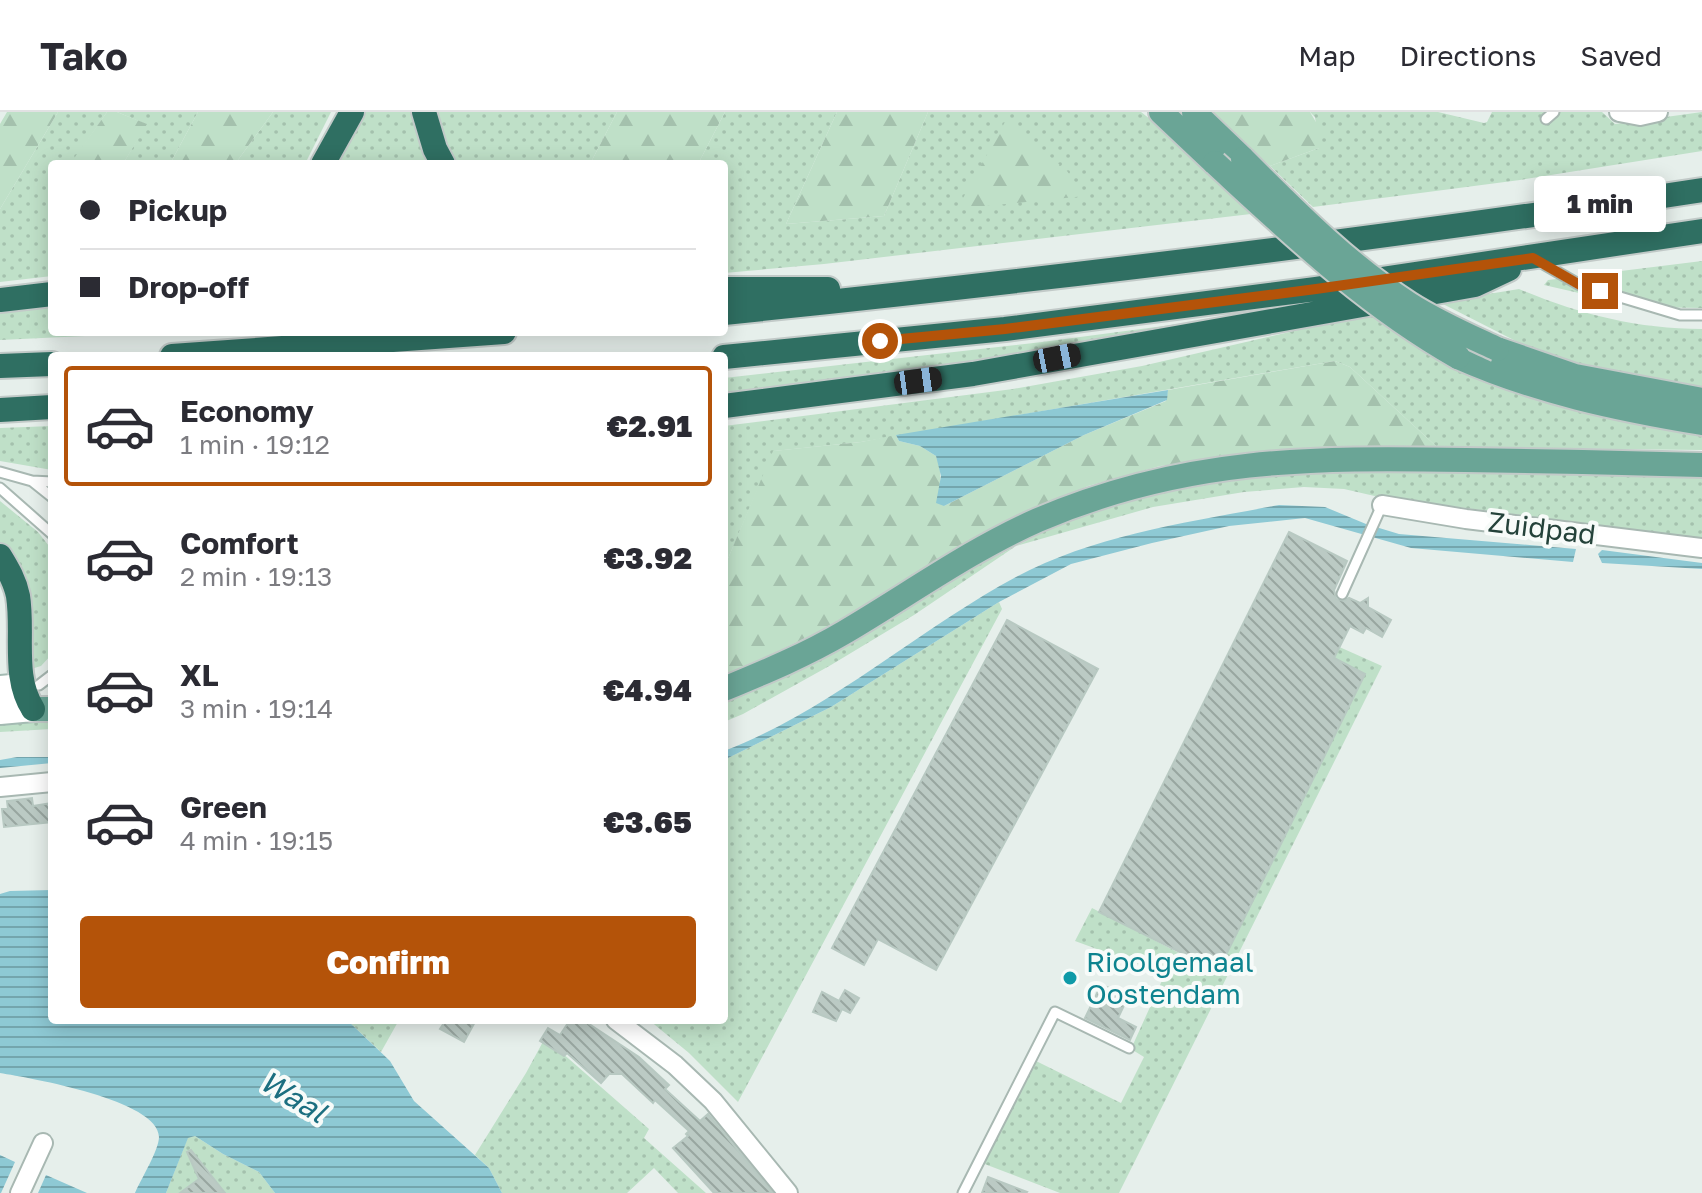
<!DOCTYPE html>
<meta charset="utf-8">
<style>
body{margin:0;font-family:"Golos Text",sans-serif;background:#f2f2f3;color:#2b2b33;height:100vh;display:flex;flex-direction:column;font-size:30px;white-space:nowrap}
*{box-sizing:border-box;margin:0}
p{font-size:26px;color:#7c7c81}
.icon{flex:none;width:44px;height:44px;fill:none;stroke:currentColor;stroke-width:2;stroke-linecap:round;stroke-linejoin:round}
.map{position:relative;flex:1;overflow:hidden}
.panel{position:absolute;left:48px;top:240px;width:680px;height:672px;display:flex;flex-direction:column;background:#fff;border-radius:8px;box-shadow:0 4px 20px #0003}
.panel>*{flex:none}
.guide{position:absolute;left:48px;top:48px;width:680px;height:176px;border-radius:8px;box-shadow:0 4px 20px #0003;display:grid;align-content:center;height:176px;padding:0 32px;background:#fff}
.end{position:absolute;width:36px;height:36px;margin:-18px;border:10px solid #b45309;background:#fff;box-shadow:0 0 0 4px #fff}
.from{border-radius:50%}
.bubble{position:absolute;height:56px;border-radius:8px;background:#fff;box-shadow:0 4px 20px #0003;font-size:26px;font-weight:800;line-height:56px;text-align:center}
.car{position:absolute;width:24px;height:48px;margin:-24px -12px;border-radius:10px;box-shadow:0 0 6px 2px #0007;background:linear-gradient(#222 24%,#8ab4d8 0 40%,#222 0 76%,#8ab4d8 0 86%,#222 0)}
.guide b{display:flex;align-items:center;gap:28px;height:76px;font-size:30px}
.guide b+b{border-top:2px solid #e1e1e2}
.guide i{width:20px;height:20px;background:#2b2b33}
ul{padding:14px 0 0;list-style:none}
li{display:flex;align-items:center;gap:24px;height:120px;margin:0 16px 12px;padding:0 16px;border:4px solid transparent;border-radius:8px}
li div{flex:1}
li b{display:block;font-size:30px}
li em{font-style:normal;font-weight:800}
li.selected{border-color:#b45309}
li>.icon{width:72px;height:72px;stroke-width:1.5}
.action{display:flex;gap:16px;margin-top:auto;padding:16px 32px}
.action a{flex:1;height:92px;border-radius:8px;background:#b45309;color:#fff;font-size:32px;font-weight:800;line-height:92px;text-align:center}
header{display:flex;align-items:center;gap:48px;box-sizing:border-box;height:112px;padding:0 40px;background:#fff;border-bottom:2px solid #e1e1e2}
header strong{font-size:38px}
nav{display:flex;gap:44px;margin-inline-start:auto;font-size:28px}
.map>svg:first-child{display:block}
.grass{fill:url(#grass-dots)}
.forest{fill:url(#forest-firs)}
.water{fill:url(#water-rules)}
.building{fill:url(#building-back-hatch);stroke:#b8c9c2;stroke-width:2}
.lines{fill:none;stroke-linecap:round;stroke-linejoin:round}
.service-casing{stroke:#a8b8b2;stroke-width:13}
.minor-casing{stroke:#a8b8b2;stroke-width:22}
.secondary-casing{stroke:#a4bbb3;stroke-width:28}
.primary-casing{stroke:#c2cac8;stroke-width:28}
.motorway-casing{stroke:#c2cac8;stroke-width:28}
.service{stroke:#fff;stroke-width:9}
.minor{stroke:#fff;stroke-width:18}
.secondary{stroke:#fff;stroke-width:24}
.primary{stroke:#6aa596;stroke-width:24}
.motorway{stroke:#2f6f62;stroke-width:24}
.primary-bridge-casing{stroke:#c2cac8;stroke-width:28;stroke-linecap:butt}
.primary-bridge{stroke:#6aa596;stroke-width:24}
.route{stroke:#b45309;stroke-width:10}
.culture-dot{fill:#0f9aa8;stroke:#f7fbf9;stroke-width:3}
.labels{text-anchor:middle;stroke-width:8;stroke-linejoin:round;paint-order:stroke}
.street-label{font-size:28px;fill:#24423a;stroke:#f7fbf9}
.culture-label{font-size:28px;fill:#0d838f;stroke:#f7fbf9;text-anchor:start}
.water-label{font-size:30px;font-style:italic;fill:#1c6f80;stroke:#f7fbf9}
</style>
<header>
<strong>Tako</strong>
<nav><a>Map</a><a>Directions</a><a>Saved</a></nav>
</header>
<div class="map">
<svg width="1702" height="1081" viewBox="0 0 1702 1081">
<defs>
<pattern id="grass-dots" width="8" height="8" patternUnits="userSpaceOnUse" patternTransform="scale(2)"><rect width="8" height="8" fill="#bfe0c8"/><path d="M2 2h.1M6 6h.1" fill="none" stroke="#a4c1ad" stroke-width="1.8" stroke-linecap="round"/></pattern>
<pattern id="forest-firs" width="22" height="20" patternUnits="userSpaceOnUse" patternTransform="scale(2)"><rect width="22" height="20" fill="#bfe0c8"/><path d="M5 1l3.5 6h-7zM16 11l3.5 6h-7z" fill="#a4c1ad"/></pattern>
<pattern id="water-rules" width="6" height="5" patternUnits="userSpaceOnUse" patternTransform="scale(2)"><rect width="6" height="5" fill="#8ec9d4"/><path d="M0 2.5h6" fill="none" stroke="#74a5ad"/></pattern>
<pattern id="building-back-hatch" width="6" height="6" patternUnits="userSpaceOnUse" patternTransform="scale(2)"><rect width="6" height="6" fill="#bbcac4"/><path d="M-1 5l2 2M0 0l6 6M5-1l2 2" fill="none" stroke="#98a6a0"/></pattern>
</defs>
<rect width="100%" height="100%" fill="#e6efeb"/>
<path class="grass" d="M58,0H107L72,51L52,52V164L0,170V97Z
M117,0H198L170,52H123L146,12Z
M273,0H331L305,52H235Z
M362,0H412L418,25L431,52H334Z
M436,0H617L590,52H458L443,26Z
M725,0H837L786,112L884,104L928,0H1141C1181,30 1215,68 1251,102L824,152L724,161V52H698Z
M1310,0H1438L1484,11L1487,10L1492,0H1602L1615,12L1702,0V39L1520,68L1313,95L1270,54L1319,36L1315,5Z
M1702,149V196L1640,195L1544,173L1548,168Z
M1519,177C1578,202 1637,217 1702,217V281L1607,264L1543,243L1439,190Z
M52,192V220H170L0,228V199Z
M1277,199L888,267L724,287V266L1042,230Z
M1372,201L1702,318V338L1437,335L1350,255L1335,249L861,330L774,339L724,456V314L1013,277L1142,254Z
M52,314V358L0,349V316Z
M1424,355L1702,358V426L1379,385L1344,377L1304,375L1244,380L1153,395L1016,434L914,503L831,553L743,602L724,610V583L1073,405L1138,384L1242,363Z
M0,389L38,420L49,434L52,542L41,554L31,557L0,435Z
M999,490L1002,497L738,990L689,941L649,908H724V648L831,595Z
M1308,521L1382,554L1119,1081H1060L982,1051L1034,948L1121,991L1144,945L1131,937L1165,862L1075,829L1092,796L1214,859L1285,723Z
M52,603V617L0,620V606Z
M347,908H399L381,940Z
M545,926L649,1017L644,1026L706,1081H678L654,1056L627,1081H502L489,1056L475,1043L526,961Z
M195,1024L223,1042L259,1060L275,1081H166L188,1025Z"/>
<path class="forest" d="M7,0H58L0,97V12Z
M107,0H117L147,12L123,52H70Z
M198,0H273L235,52H170Z
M617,0H725L698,52H590Z
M837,0H928L884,104L786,112Z
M1210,0H1310L1323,22L1319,36L1270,54Z
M1006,8L1067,59L1085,84L957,97Z
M1335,249L1350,255L1437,335L1340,337L1222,346L1160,354L1088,374L1033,399L816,521L724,565V456L773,339L861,330L896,323L899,329L920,334L936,344C944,361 937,375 944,394L1084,323L1166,289L1168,278Z"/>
<path class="water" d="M1168,278L1167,288L1084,323L944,394L936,391L941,364L936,344L920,334L899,329L896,323Z
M1279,393L1325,395L1366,412L1399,422L1576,437L1573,450L1411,436L1305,406L1229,414L1152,431L1071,452L999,490L831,595L724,648V639C831,598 916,519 1016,465C1097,422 1190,410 1279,393Z
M1602,438L1702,451V457L1602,451L1598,442Z
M17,645H52V651L0,656V648Z
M52,778V908H347L390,949L414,989L489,1056L502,1081H275L259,1060L223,1042L195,1024L188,1026L166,1081H135C141,1067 159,1038 159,1025C159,988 30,966 0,961V782L10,779Z
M0,1043L15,1050L1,1081H0Z
M46,1063L87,1081H38Z"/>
<path class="building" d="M1289,420L1347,449L1334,478L1336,487L1344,489L1349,486L1360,491L1368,486V495L1391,508L1382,525L1366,516L1363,521L1350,514L1334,546L1365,562L1218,859L1099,800Z
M1007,508L1098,557L936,858L878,827L864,853L832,836Z
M32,686L33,694L52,691V710L4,715L2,697H8L7,689Z
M1101,873L1129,883L1118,906L1136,915L1130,928L1085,906Z
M845,878L859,886L850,901L842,897L836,909L813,900L822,880L839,889Z
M446,908H476L464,930L440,917Z
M570,908H583L639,945L669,973L665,977L700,1009L708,1002L773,1081H714L673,1036L688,1024L686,1022L689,1019L655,988L653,991L622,962H609L601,971L567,941L564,944L540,929L548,916L560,923Z
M191,1038L225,1081H180L199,1067L187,1040Z
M988,1065L1027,1080L1026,1081H982Z"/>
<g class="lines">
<g class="service-casing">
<path id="service" d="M1546,7L1554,0
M1540,150L1580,173L1680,203H1702
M0,360L32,369L52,385
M32,369L52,370
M0,376L52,422
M1342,482L1382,393
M39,573L52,563
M963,1081L1055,900L1129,936"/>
</g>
<g class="minor-casing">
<path id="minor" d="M1619,0L1640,4L1658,0
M1382,393L1466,407L1702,436
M0,675L52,670
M616,908L675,953L713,989L788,1081
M20,1081L43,1031"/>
</g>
<g class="secondary-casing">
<path id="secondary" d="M0,576L22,574
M0,600L33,597"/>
</g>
<g class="primary-casing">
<path id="primary" d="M1161,0L1215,51
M1194,0L1243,47
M1497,237L1575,264L1702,288
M1458,245C1537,280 1617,297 1702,311
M724,577C765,560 806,543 845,520C908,483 970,438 1038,408C1183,346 1312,345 1466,348C1545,349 1623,351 1702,353
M33,597H52"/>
</g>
<g class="motorway-casing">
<path id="motorway" d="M424,0L435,37L443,52
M323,52L352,0
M724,177H828
M0,188L52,182
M724,201C1051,167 1377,128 1702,78
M172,244L504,220
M724,245L1005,217L1316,177L1702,119
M0,254L52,252
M724,294L973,262L1475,173L1509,157
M0,298L52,295
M0,444C8,457 15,469 18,484C24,521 12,565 33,597"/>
</g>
<use href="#service" class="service"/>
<use href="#minor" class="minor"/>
<use href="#secondary" class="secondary"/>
<use href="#primary" class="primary"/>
<use href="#motorway" class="motorway"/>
<g class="primary-bridge-casing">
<path id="primary-bridge" d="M1243,47C1295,99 1347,152 1409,192C1437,210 1467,223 1497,237
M1215,51C1292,122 1366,193 1458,245"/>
</g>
<use href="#primary-bridge" class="primary-bridge"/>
</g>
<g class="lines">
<path class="route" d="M880,229L1005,217L1316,177L1533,146L1580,173L1600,179"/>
</g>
<circle class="culture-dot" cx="1070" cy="866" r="8"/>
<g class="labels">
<g class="street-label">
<text transform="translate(1542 416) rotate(7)" y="10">Zuidpad</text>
</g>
<g class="culture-label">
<text x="1086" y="860">Rioolgemaal<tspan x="1086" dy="32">Oostendam</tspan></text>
</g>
<g class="water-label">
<text transform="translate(293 985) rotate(31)" y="10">Waal</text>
</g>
</g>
</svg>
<i class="end from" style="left:880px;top:229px"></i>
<i class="end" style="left:1600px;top:179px"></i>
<div class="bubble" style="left:1534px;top:64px;width:132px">1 min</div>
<i class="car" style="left:1057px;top:246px;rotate:79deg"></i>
<i class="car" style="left:918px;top:269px;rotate:82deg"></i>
<div class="guide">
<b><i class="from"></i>Pickup</b>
<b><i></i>Drop-off</b>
</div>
<section class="panel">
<ul>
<li class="selected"><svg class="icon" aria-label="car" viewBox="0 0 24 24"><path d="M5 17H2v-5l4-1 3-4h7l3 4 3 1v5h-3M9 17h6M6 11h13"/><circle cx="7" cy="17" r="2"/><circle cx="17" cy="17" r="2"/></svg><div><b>Economy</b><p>1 min · 19:12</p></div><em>€2.91</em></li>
<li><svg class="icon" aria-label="car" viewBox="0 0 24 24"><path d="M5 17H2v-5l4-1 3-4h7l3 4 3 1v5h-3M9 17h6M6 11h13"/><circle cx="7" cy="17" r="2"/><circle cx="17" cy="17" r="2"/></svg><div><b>Comfort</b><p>2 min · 19:13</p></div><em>€3.92</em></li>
<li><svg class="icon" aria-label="car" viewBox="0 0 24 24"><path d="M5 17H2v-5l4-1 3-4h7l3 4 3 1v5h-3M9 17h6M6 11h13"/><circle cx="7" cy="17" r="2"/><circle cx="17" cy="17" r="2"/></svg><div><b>XL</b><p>3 min · 19:14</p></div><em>€4.94</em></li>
<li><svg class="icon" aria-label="car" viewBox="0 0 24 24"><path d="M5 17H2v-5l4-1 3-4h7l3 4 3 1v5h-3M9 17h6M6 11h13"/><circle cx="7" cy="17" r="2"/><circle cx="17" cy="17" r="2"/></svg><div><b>Green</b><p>4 min · 19:15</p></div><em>€3.65</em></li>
</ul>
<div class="action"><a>Confirm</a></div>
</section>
</div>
